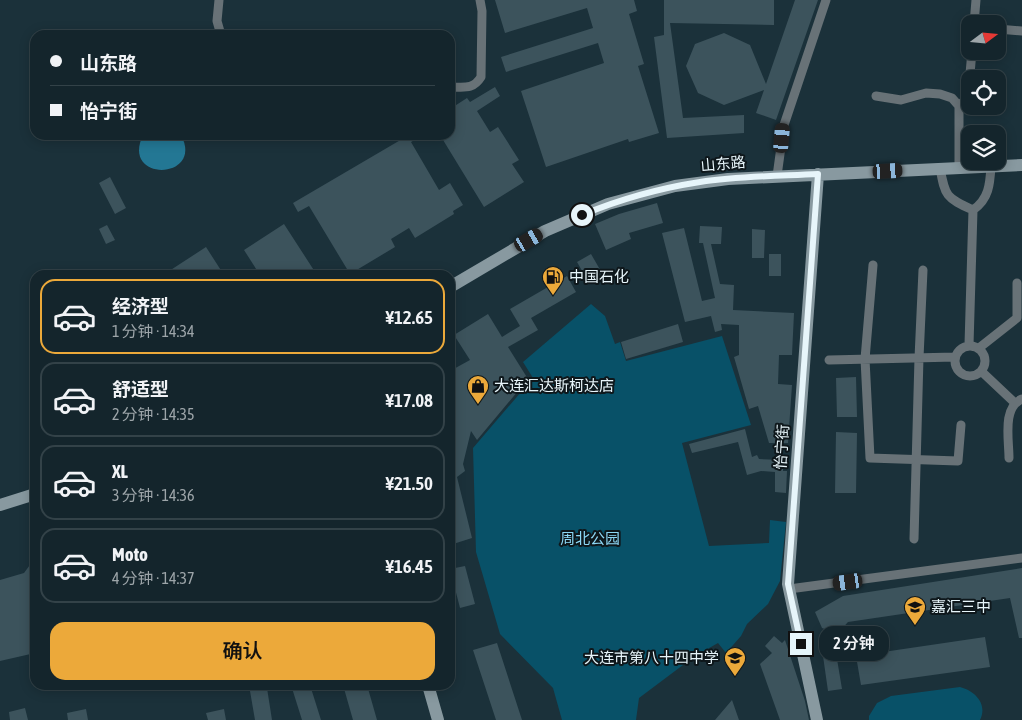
<!DOCTYPE html>
<html lang="zh">
<meta charset="utf-8">
<style>
body{margin:0;font-family:"Asap Condensed","Noto Sans SC",sans-serif;background:#1d2d34;color:#f1f3f6;height:100vh;display:flex;flex-direction:column;font-size:19px;white-space:nowrap}
*{box-sizing:border-box;margin:0}
p{font-size:16px;color:#9da5a9}
.icon{flex:none;width:28px;height:28px;fill:none;stroke:currentColor;stroke-width:2;stroke-linecap:round;stroke-linejoin:round}
.map{position:relative;flex:1;overflow:hidden}
.side{position:absolute;left:30px;top:270px;width:425px;height:420px;display:flex;flex-direction:column;background:#14252c;border-radius:15px;box-shadow:0 2px 12px #0003,0 0 0 1px #334248}
.side>*{flex:none}
.banner{position:absolute;left:30px;top:30px;width:425px;height:110px;border-radius:15px;box-shadow:0 2px 12px #0003,0 0 0 1px #334248;display:grid;align-content:center;height:110px;padding:0 20px;background:#14252c}
.needle{width:32px;rotate:74deg}
.fabs{position:absolute;left:961px;top:15px;display:grid;gap:10px}
.fabs a{display:grid;place-items:center;width:45px;height:45px;border-radius:10px;background:#14252c;box-shadow:0 2px 12px #0003,0 0 0 1px #334248;font-size:25px}
.end{position:absolute;width:22px;height:22px;margin:-11px;border:6px solid #e7f5fa;background:#111;box-shadow:0 0 0 2px #111}
.from{border-radius:50%}
.bubble{position:absolute;height:35px;border-radius:15px;background:#14252c;box-shadow:0 2px 12px #0003,0 0 0 1px #334248;font-size:16px;font-weight:600;line-height:35px;text-align:center}
.car{position:absolute;width:15px;height:30px;margin:-15px -8px;border-radius:6px;box-shadow:0 0 4px 1px #0007;background:linear-gradient(#222 24%,#8ab4d8 0 40%,#222 0 76%,#8ab4d8 0 86%,#222 0)}
.banner b{display:flex;align-items:center;gap:18px;height:48px;font-size:19px}
.banner b+b{border-top:1px solid #334248}
.banner i{width:12px;height:12px;background:#f1f3f6}
ul{padding:9px 0 0;list-style:none}
li{display:flex;align-items:center;gap:15px;height:75px;margin:0 10px 8px;padding:0 10px;border:2px solid #334248;border-radius:15px}
li div{flex:1}
li b{display:block;font-size:19px}
li em{font-style:normal;font-weight:600}
li.on{border-color:#eca93a}
li>.icon{width:45px;height:45px;stroke-width:1.5}
.action{display:flex;gap:10px;margin-top:auto;padding:10px 20px}
.action a{flex:1;height:58px;border-radius:15px;background:#eca93a;color:#111;font-size:20px;font-weight:600;line-height:58px;text-align:center}
.map>svg:first-child{display:block}
.green{fill:#085168}
.water{fill:#237794}
.building{fill:#3c535c}
.lines{fill:none;stroke-linecap:round;stroke-linejoin:round}
.street{stroke:#687277;stroke-width:9}
.secondary{stroke:#8899a0;stroke-width:12}
.route{stroke:#e7f5fa;stroke-width:6}
.labels{text-anchor:middle;stroke-width:4;stroke-linejoin:round;paint-order:stroke}
.street-label{font-size:15px;fill:#e7f5fa;stroke:#0e171b}
.poi-label{font-size:15px;fill:#e7f5fa;stroke:#0e171b;text-anchor:start}
.park-label{font-size:15px;fill:#8cd7f5;stroke:#0e171b}
</style>
<div class="map">
<svg width="1022" height="720" viewBox="0 0 1022 720">
<rect width="100%" height="100%" fill="#1b313a"/>
<path class="green" d="M591,304L605,316L615,344L620,342L626,361L722,336L751,425L682,443L709,546L769,543L770,520L786,522L780,581L768,604L747,624L741,636L726,653L718,643L695,656L639,698L636,720H562L553,688L500,634L476,552L473,448L533,378L523,362Z
M960,687C975,691 988,704 980,720H869V716L877,703L891,696Z"/>
<path class="water" d="M143,135H181C205,180 120,183 143,135Z"/>
<path class="building" d="M495,0H634L637,11L629,14L644,64L638,66L659,133L629,142L628,139L546,167L521,91L604,63L598,43L506,72L501,57L593,28L587,8L505,33Z
M664,0H774V25L670,23L683,118L744,115V133L667,138L654,37L664,35Z
M795,0H818L776,120L756,113L764,90L724,105L698,93L686,66L695,44L724,33L750,45L766,84Z
M495,87L500,96L477,111L490,132L498,127L519,160L512,164L524,182L484,207L440,135H450V109L467,98L470,102Z
M409,135H423L411,142L439,190L450,183L463,205L453,211L454,214L415,238L409,228L391,239L395,247L350,274L309,206L298,212L293,203Z
M110,177L126,208L115,214L99,183Z
M657,203L663,223L629,233L631,239L606,250L595,224L619,214Z
M284,224L317,275H260L244,250Z
M107,225L115,240L106,244L99,229Z
M700,226L722,227L721,244H711L720,284L734,285L733,310L794,313L792,355H779L778,384L792,385L788,443H769L758,406L749,409L734,357L739,355V325L721,324L722,330L715,332L711,316L685,322L662,233L684,228L702,301L715,298L703,243H699Z
M752,229L765,230L764,258H752Z
M206,247L224,275H163Z
M591,254L602,273L588,281L577,262Z
M769,254H781V276H769Z
M567,276L576,292L531,318L538,330L508,347L528,379L477,440L471,431L463,464L465,471L457,477L472,538L450,545V371L470,360L454,335L488,314L502,337L520,326L510,309Z
M678,324L683,342L626,359L621,342Z
M856,377L857,417H837L836,378Z
M745,429L752,457L757,455L759,459L783,460V471H787L786,493L775,492V472L761,471L747,475L738,442L692,453L689,444Z
M836,432L857,433L856,493H835Z
M35,558V653L0,661V580L24,573Z
M465,566L475,604L460,608L450,569Z
M1022,568V638H1019L1010,598L848,622L837,634L822,628L815,612L843,596Z
M774,636L782,643L785,640L805,701L809,720H780L760,664L772,653L765,646Z
M985,637L990,667L861,685L856,656Z
M497,643L522,720H496L473,650Z
M835,647L842,689L828,691L822,649Z
M291,685H310L321,720H302Z
M343,685H367L377,720H353Z
M267,688L272,720H255L250,691Z
M732,700L739,720H715Z
M25,708L28,720H10L9,712Z
M86,709L88,720H68L67,713Z
M224,709L226,720H208L206,713Z"/>
<g class="lines">
<path class="street" d="M219,0L217,21L221,35
M974,24L976,0
M998,29L1022,31
M450,87C464,87 473,90 481,77L482,11L480,0
M876,96L901,100L926,93L940,94L952,98L959,106
M959,167V106L968,97L972,51
M940,168C945,196 946,198 973,210C989,199 990,184 991,166
M777,176L784,125L826,0
M873,265L865,359L870,458L958,461L961,425
M969,345L973,210
M955 361a15 15 0 1 1 30 0a15 15 0 1 1-30 0Z
M979,348L1017,318V283
M829,360L955,357
M981,371L1015,403
M1009,458C1009,440 1002,407 1022,399
M914,539L919,358L923,270
M789,589L1022,558"/>
<path class="secondary" d="M450,287L545,231L608,204L675,186L728,179L1022,165
M0,505L35,494
M428,685L438,720
M817,720L788,584L818,174"/>
</g>
<g class="lines">
<path class="route" d="M582,215C618,200 661,188 700,182C739,176 779,176 818,174L788,584L801,644"/>
</g>
<defs>
<g id="fuel-pin" transform="scale(1.125)"><path d="M0 17L-7.5 6A9.5 9.5 0 1 1 7.5 6Z" fill="#eca93a" stroke="#0e171b"/><path d="M-5.5-6h7V0h2V4h1.3V-2.5L3-4.5l.8-.8L6-3V5H2.5V1h-1V6h-7ZM-4.2-4.7v3.2H.2V-4.7Z" fill="#111"/></g>
<g id="shop-pin" transform="scale(1.125)"><path d="M0 17L-7.5 6A9.5 9.5 0 1 1 7.5 6Z" fill="#eca93a" stroke="#0e171b"/><path d="M-5-2.5h2.3a2.7 3.5 0 0 1 5.4 0H5L5.5 6h-11ZM-1.5-2.5h3a1.5 2.3 0 0 0-3 0Z" fill="#111"/></g>
<g id="school-pin" transform="scale(1.125)"><path d="M0 17L-7.5 6A9.5 9.5 0 1 1 7.5 6Z" fill="#eca93a" stroke="#0e171b"/><path d="M0-5L7-2L0 1L-7-2ZM-4 1L0 2.5L4 1V4Q0 6-4 4Z" fill="#111"/></g>
</defs>
<g fill-rule="evenodd">
<use href="#fuel-pin" x="553" y="277"/>
<use href="#shop-pin" x="478" y="386"/>
<use href="#school-pin" x="915" y="607"/>
<use href="#school-pin" x="735" y="658"/>
</g>
<g class="labels">
<g class="street-label">
<text transform="translate(723 164) rotate(-5)" y="5">山东路</text>
<text transform="translate(782 447) rotate(-86)" y="5">怡宁街</text>
</g>
<g class="poi-label">
<text x="569" y="282">中国石化</text>
<text x="494" y="391">大连汇达斯柯达店</text>
<text x="931" y="612">嘉汇三中</text>
<text x="719" y="663" text-anchor="end">大连市第八十四中学</text>
</g>
<g class="park-label">
<text x="590" y="544">周北公园</text>
</g>
</g>
</svg>
<div class="fabs">
<a><svg class="needle" viewBox="-14 -14 28 28"><path d="M0-13l5 13h-10z" fill="#e53935"/><path d="M0 13l5-13h-10z" fill="#9da5a9"/></svg></a>
<a><svg class="icon" aria-label="locate" viewBox="0 0 24 24"><circle cx="12" cy="12" r="6"/><path d="M12 2v4M12 18v4M2 12h4M18 12h4"/></svg></a>
<a><svg class="icon" aria-label="layers" viewBox="0 0 24 24"><path d="M12 4l9 5-9 5-9-5zM3 14l9 5 9-5"/></svg></a>
</div>
<i class="end from" style="left:582px;top:215px"></i>
<i class="end" style="left:801px;top:644px"></i>
<div class="bubble" style="left:819px;top:626px;width:70px">2 分钟</div>
<i class="car" style="left:782px;top:138px;rotate:5deg"></i>
<i class="car" style="left:888px;top:171px;rotate:87deg"></i>
<i class="car" style="left:529px;top:240px;rotate:60deg"></i>
<i class="car" style="left:848px;top:582px;rotate:262deg"></i>
<div class="banner">
<b><i class="from"></i>山东路</b>
<b><i></i>怡宁街</b>
</div>
<section class="side">
<ul>
<li class="on"><svg class="icon" aria-label="car" viewBox="0 0 24 24"><path d="M5 17H2v-5l4-1 3-4h7l3 4 3 1v5h-3M9 17h6M6 11h13"/><circle cx="7" cy="17" r="2"/><circle cx="17" cy="17" r="2"/></svg><div><b>经济型</b><p>1 分钟 · 14:34</p></div><em>¥12.65</em></li>
<li><svg class="icon" aria-label="car" viewBox="0 0 24 24"><path d="M5 17H2v-5l4-1 3-4h7l3 4 3 1v5h-3M9 17h6M6 11h13"/><circle cx="7" cy="17" r="2"/><circle cx="17" cy="17" r="2"/></svg><div><b>舒适型</b><p>2 分钟 · 14:35</p></div><em>¥17.08</em></li>
<li><svg class="icon" aria-label="car" viewBox="0 0 24 24"><path d="M5 17H2v-5l4-1 3-4h7l3 4 3 1v5h-3M9 17h6M6 11h13"/><circle cx="7" cy="17" r="2"/><circle cx="17" cy="17" r="2"/></svg><div><b>XL</b><p>3 分钟 · 14:36</p></div><em>¥21.50</em></li>
<li><svg class="icon" aria-label="car" viewBox="0 0 24 24"><path d="M5 17H2v-5l4-1 3-4h7l3 4 3 1v5h-3M9 17h6M6 11h13"/><circle cx="7" cy="17" r="2"/><circle cx="17" cy="17" r="2"/></svg><div><b>Moto</b><p>4 分钟 · 14:37</p></div><em>¥16.45</em></li>
</ul>
<div class="action"><a>确认</a></div>
</section>
</div>
